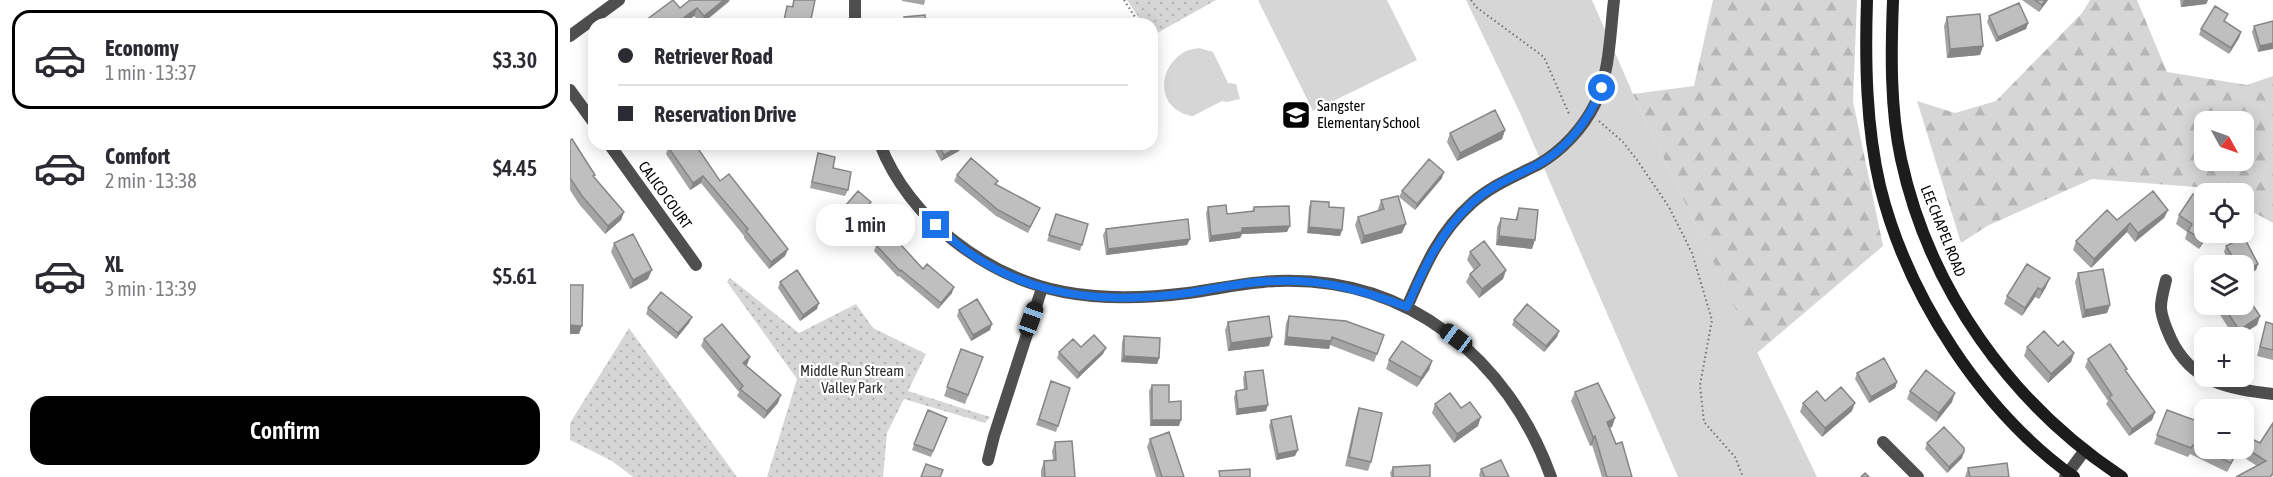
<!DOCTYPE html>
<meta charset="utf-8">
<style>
body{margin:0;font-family:"Asap Condensed",sans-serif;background:#f7f7f7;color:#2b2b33;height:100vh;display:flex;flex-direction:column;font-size:22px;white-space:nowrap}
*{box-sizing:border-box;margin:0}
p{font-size:20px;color:#7c7c81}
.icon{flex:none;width:33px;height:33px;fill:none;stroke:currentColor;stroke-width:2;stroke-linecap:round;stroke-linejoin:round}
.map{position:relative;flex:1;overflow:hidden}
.drawer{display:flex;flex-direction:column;background:#fff;width:570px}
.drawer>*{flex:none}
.banner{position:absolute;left:18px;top:18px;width:570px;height:132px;border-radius:18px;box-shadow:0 3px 15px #0003;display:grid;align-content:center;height:132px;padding:0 30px;background:#fff}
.needle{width:39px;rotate:130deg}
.buttons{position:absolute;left:1624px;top:111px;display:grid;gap:12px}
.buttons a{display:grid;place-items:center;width:60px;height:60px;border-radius:12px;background:#fff;box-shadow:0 3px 15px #0003;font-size:30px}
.end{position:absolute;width:27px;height:27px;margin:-14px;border:8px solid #1a73e8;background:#fff;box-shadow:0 0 0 3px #fff}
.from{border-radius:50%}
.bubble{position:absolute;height:42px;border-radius:18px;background:#fff;box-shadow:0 3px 15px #0003;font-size:20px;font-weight:600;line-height:42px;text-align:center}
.car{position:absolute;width:18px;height:36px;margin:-18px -9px;border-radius:8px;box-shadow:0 0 4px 2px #0007;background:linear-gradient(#222 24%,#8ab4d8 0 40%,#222 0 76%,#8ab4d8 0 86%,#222 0)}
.banner b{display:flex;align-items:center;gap:21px;height:57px;font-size:22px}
.banner b+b{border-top:2px solid #e1e1e2}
.banner i{width:15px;height:15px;background:#2b2b33}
ul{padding:10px 0 0;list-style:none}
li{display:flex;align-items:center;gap:18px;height:99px;margin:0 12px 9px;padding:0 18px;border:3px solid transparent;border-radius:18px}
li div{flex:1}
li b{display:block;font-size:22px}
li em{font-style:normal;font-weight:600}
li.selected{border-color:#000}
li>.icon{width:54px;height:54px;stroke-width:1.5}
.button{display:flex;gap:12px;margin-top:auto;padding:12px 30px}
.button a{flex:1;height:69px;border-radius:18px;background:#000;color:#fff;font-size:24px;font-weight:600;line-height:69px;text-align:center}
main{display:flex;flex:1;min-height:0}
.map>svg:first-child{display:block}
.green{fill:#d6d6d6}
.forest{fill:url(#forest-firs);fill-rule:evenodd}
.park{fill:url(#park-dots)}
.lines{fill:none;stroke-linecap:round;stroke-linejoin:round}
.path{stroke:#717171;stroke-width:2;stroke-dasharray:1.5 3;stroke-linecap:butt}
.street{stroke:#4f4f4f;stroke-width:12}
.secondary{stroke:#1c1c1c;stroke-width:12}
.wall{fill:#a4a4a4}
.shaded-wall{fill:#868686}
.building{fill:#bfbfbf;stroke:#868686;stroke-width:1.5}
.route{stroke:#1a73e8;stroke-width:8}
.labels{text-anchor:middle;stroke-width:4.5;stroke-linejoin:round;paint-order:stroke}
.poi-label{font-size:15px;fill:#000;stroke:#fff;text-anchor:start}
.street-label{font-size:15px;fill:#000;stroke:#fff}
.park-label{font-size:15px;fill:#2d2d2d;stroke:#fff}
</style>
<main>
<section class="drawer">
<ul>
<li class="selected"><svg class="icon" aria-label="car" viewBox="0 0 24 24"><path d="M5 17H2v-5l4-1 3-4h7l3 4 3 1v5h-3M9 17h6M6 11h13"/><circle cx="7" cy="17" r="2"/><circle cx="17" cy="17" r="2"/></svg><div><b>Economy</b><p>1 min · 13:37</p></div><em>$3.30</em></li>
<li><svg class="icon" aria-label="car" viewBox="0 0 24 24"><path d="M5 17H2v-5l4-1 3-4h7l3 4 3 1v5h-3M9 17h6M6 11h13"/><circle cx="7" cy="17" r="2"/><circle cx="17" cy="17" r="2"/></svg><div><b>Comfort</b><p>2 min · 13:38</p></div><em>$4.45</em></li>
<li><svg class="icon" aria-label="car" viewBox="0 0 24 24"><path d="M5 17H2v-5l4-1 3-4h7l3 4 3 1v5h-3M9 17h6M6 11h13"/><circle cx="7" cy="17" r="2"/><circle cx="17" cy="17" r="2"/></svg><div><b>XL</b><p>3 min · 13:39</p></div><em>$5.61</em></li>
</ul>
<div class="button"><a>Confirm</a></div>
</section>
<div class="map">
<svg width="1703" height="477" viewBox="0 0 1703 477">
<defs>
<pattern id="forest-firs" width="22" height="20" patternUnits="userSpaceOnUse" patternTransform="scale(1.5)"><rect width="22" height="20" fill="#d6d6d6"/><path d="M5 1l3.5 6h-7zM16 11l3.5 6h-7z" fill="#b6b6b6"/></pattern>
<pattern id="park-dots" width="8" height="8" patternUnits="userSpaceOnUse" patternTransform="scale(1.5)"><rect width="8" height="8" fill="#d6d6d6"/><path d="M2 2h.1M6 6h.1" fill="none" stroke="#b6b6b6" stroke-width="1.8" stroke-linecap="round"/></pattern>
</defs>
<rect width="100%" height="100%" fill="#fff"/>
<path class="green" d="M688,0H817L847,60L743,111Z
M896,0H1022L1063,94L1247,477H1108L950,113Z
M629,48L643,52L658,83L666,84L670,99L657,102L652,101L623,116C589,111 585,73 611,54C616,50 623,49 629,48Z"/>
<path class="forest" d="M1143,0H1287L1283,101L1313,246L1187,353L1063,94L1124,86Z
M1520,0H1567L1597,72L1677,85L1703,76V223L1674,207V194L1648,193L1639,188L1522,179L1417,226L1391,243L1347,101L1385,113L1426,101L1512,13ZM1635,122H1674V160H1635Z"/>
<path class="park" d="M557,0H646L582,36V24H573Z
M160,278L229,333L286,304L303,328L356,354L338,391L420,417L415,423L334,399L317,433L313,477H197L227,379L157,282Z
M59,328L167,477H63L42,461L0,440V423Z"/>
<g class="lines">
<path class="path" d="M554,0L565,17
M901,0L906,7L974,57L1000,116
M1029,121L1053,142L1067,160L1099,207L1122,253L1142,320L1130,385L1134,422L1165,457L1173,477"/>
<path class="street" d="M285,24V0
M0,36L49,0
M0,90L24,123
M39,144L126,265
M310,144C324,181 352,216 383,240C455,297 529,304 618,293C648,289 677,282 707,281C838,276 938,358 981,477
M1596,280C1594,289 1591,298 1591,307C1591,317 1597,330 1601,339C1622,383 1659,389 1703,394
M837,307C854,268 869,232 902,203C922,185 946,176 969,164C993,150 1013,128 1025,104C1040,72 1040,34 1044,0
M1313,442L1348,477
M418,460L424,436L472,288
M1495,477L1515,450"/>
<path class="secondary" d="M1297,0C1295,61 1296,126 1310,186C1337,296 1412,411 1504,477
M1323,0C1321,52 1320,108 1331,159C1359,289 1441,404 1552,477"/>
</g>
<path class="wall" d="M223,0H245L240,24H213L217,6L222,7Z
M332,0H355L354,5L332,1Z
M1452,0H1478L1469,12Z
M1610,0H1638L1636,4L1611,7Z
M160,1L132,24L124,16L113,24H72L110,8Z
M1419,16L1458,23L1456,29L1426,42L1417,22Z
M1377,17L1413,46L1410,55L1377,58L1374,26Z
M1703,21L1688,52L1682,32L1684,26Z
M1655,22L1671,32L1669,38L1659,54L1629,35L1631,29Z
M935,130L932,139L887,161L877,142L880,133Z
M0,140L24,178L54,212L51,220L35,234L9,204L0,190Z
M362,144H391V145L389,151L371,161Z
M98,147L150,181L218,249L215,256L199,269L174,238V236L131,183L120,190L96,154Z
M248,153L263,168L278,190L275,196L240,188Z
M387,175L428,181L426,185L470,208L458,233L426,216L384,181Z
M872,178L845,210L829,197L832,191Z
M811,200L832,233L791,244L785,225L788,217L809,211L808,209Z
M741,201L759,207L772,230L770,236L737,233L739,207Z
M638,207L657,214L682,211L684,207L717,232L672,234L670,238L639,242L636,213Z
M949,208L962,249L926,245L927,227L931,218L945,220Z
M1598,210L1594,218L1565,242L1557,232L1521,268L1503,250L1506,241L1547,220Z
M298,211L293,217L296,231L284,246L261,227L264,219Z
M486,214L518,224L510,251L477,241Z
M1609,215L1635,232H1640L1629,249L1615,239L1617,232L1606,224Z
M536,229L620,239L617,245L536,255L533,235Z
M44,243L78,279L60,289L41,252Z
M306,245L353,269L382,293L368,309L329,276L328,277L304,251Z
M1656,246L1688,264L1686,270L1674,276V266H1653L1659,261L1654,252Z
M900,252L936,270L933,279L909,298L896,282L900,274L904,270L897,260Z
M1457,264L1476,287L1469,299L1465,297L1452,316L1434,304L1437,296Z
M1508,273L1540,305L1537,313L1512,318L1505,282Z
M210,282L247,309L230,321L208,288Z
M1646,304H1674L1690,316L1687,325L1667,338H1665L1645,307Z
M78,308L122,317L119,323L106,339L76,314Z
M389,310L420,330L401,341L387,316Z
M719,316L814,335L804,362L760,345L759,349L714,345L716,323Z
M944,320L989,331L987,337L974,352L942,325Z
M658,322L699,346L658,351L655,330Z
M1696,322L1703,324V360L1687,356Z
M554,336L589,358L587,364L551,362L552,342Z
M134,339L180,357L176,366L208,403L194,419L167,396L169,392L131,346Z
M1488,346L1504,353L1501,362L1478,383L1454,356L1457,347Z
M511,347L533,354L507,379L487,358L489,352Z
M391,349L413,357L395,404L374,396Z
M1518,359L1556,372L1585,412L1582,420L1559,436L1536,404L1538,401L1515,367Z
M819,360L862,361L859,370L847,387L816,369Z
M675,372L696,411L666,415L664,397L666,391L674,390L673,378Z
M1287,373L1327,382L1325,388L1299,403L1285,379Z
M481,381L500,388L486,432L466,425Z
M582,385L599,402L609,426H580L579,391Z
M1340,391L1382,402L1366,422L1337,399Z
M1005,392L1045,418L1042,427L1039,428L1046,444L1062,477H1032L1022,445L1020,446L1001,401Z
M1255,401L1282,411L1252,437L1230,412L1233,403Z
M865,404L891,408L908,426L884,443L862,413Z
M789,408L801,462L798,471L775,466L786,417Z
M358,410L377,418L361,457L342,450Z
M1597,410L1635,448H1674V435L1690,443L1703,476L1666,477L1687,466L1667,453L1657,472L1620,454L1618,457L1584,444Z
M701,420L725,456L706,460L699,426Z
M580,439L614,477H586L577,447Z
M485,442L505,477H471V470L474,461L483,460L482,451Z
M1357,443L1392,458L1377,473L1355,449Z
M823,467L860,477H821L820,473Z
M1398,468L1439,477H1395Z
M911,469L939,477H910L909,475Z"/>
<path class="shaded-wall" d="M154,0H160L131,24L134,16Z
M1475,0H1478L1469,12L1472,5Z
M1614,0H1638L1636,4L1611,7Z
M127,8L124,16L113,24H105Z
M1458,23L1456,29L1426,42L1428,37Z
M1671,32L1669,38L1659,54L1661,48Z
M1703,43V49L1688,52L1690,46Z
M1413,46L1410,55L1377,58L1380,49Z
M935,130L932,139L887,161L890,153Z
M391,145L389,151L371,161L374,155Z
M874,172L872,178L845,210L847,204Z
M133,176L131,183L120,190L123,183Z
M301,202L298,211L287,224L290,215Z
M1598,210L1594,218L1565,242L1568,233Z
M54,212L51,220L35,234L38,226Z
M300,223L296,231L284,246L287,238Z
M1560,223L1557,232L1521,268L1524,259Z
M836,224L832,233L791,244L794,236Z
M720,226L717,232L672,234L670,238L639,242L641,236L672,228Z
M739,227L772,230L770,236L737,233Z
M1638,232H1640L1629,249L1633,240Z
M929,236L965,240L962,249L926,245Z
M620,239L617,245L536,255L538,249Z
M218,249L215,256L199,269L201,262Z
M1688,264L1686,270L1674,276V271Z
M82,270L78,279L60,289L63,280Z
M936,270L933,279L909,298L912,289Z
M1480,278L1476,287L1469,299L1472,290Z
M384,287L382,293L368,309L371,303Z
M1468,288L1465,297L1452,316L1455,308Z
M249,303L247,309L230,321L233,315Z
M1540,305L1537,313L1512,318L1515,310Z
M1690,316L1687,325L1666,338L1669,330Z
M122,317L119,323L106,339L108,333Z
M422,324L420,330L401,341L403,335Z
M0,325L12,326L9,334H0Z
M989,331L987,337L974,352L976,346Z
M702,337L699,346L658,351L661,343Z
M717,337L761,341L759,349L714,345Z
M536,348L533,354L507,379L509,373Z
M1504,353L1501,362L1478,383L1481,374Z
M554,356L589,358L587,364L551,362Z
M180,357L177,365L170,371L173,363Z
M862,361L859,370L847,387L851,378Z
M1327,382L1325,388L1299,403L1301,397Z
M1385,393L1382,402L1366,422L1369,413Z
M211,395L208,403L194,419L197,411Z
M1285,403L1282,411L1252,437L1255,428Z
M698,405L696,411L666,415L668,409Z
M1585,412L1582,420L1559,436L1562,429Z
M911,417L908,426L884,443L887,434Z
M1045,418L1042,427L1033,430L1037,422Z
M582,420H611L609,426H580Z
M1025,436L1022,445L1020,446L1023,437Z
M1668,448L1667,453L1657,472L1661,463Z
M728,450L725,456L706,460L708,454Z
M1394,452L1392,458L1377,473L1379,467Z"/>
<path class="building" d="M103,0L110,8L120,0H154L134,16L127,8L105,24H72L76,20Z
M224,0H245L240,24H222V21L214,20L217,6L223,7Z
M1465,0H1475L1472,5Z
M1449,3L1458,23L1428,37L1419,16Z
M1645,6L1658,14L1654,21L1671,32L1661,48L1631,29Z
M1410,14L1413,46L1380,49L1377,17Z
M355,15L356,24H335L334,17Z
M1703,21V43L1690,46L1684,26Z
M925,110L935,130L890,153L880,133Z
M2,139L25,175L23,176L54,212L38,226L12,196L0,178V140Z
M103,144H125L150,181L159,174L218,249L201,262L176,231L178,229L133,176L123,183L98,147Z
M368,144H391V145L374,155Z
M248,153L265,157L263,168L281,172L278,190L242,182Z
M401,158L428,181L425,184L470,208L460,227L428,210L387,175Z
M859,159L874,172L847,204L832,191Z
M288,191L301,202L290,215L300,223L287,238L264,219Z
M1583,191L1598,210L1568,233L1560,223L1524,259L1506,241L1537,210L1547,220Z
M1623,194L1635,202V232H1638L1633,240L1618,231L1622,224L1609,215Z
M828,196L836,224L794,236L788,217L814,209L811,200Z
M741,201L759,202V207L774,208L772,230L739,227Z
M656,205L657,214L684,211V207L719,206L720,226L672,228V232L641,236L638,207Z
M949,208L968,210L965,240L929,236L931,218L947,220Z
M486,214L518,224L512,245L479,235Z
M618,219L620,239L538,249L536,229Z
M320,233L353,269L357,264L384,287L371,303L331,270L330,271L306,245Z
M63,234L82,270L63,280L44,243Z
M1674,237L1688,264L1674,271V266H1654L1653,264L1664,259L1656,246Z
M914,241L936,270L912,289L900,274L910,265L900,252Z
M1457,264L1480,278L1472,290L1468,288L1455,308L1437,296Z
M1533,269L1540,305L1515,310L1508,273Z
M227,270L249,303L233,315L210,282Z
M0,285H13L12,326L0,325Z
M91,292L122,317L108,333L78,308Z
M1674,292L1690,316L1669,330L1652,304H1674Z
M407,299L422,324L403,335L389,310Z
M957,304L989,331L976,346L944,320Z
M699,316L702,337L661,343L658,322Z
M719,316L776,321L814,335L807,354L762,337L761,341L717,337Z
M1696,322L1703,324V350L1690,347Z
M152,324L180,357L173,363L211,395L197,411L170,389L173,386L134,339Z
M1474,331L1488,346L1493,341L1504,353L1481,374L1457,347Z
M524,335L536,348L509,373L489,352L503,339L511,347Z
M554,336L590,338L589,358L554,356Z
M832,341L862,361L851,378L819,360Z
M1540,344L1557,369L1555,370L1585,412L1562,429L1539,397L1542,395L1518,359Z
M391,349L413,357L398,395L377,387Z
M1314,358L1327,382L1301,397L1287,373Z
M693,370L698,405L668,409L666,391L677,389L675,372Z
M1356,370L1385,393L1369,413L1340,391Z
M481,381L500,388L488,426L469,419Z
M1028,383L1045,418L1037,422L1046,444L1052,442L1062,477H1037L1025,436L1023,437L1005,392Z
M582,385H599V402L611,401V420H582Z
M1271,387L1285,403L1255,428L1233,403L1247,391L1255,401Z
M880,393L891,408L900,402L911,417L887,434L865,404Z
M789,408L812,413L801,462L779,457Z
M358,410L377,418L363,451L344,444Z
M1597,410L1635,424V448H1668L1661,463L1623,445L1621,448L1587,435Z
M721,416L728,450L708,454L701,420Z
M1703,423V473L1700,477H1666L1696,461L1674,447V435L1690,443Z
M1374,427L1394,448V452L1379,467L1357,443Z
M599,432L614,477H592L580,439Z
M502,441L505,477H475L474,461L486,460L485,442Z
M931,460L939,477H915L911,469Z
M1437,463L1439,477H1400L1398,468Z
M356,464L373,470L370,477H351Z
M860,465V477H823V467Z
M680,469V477H650L649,471Z
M1295,473L1299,477H1291Z"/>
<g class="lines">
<path class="route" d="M366,225C437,295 523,306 618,293C648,288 678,281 708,281C754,279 795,291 837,307C854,268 870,232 902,203C921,185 946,176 969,164C999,147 1019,119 1032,88"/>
</g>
<defs>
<g id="school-square" transform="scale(1.5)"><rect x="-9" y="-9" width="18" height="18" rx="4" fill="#000" stroke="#fff"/><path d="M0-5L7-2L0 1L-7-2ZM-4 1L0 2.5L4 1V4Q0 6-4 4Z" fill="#fff"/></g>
</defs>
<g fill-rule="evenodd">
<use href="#school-square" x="726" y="115"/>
</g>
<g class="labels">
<g class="poi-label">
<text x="747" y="111">Sangster<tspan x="747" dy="17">Elementary School</tspan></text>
</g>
<g class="street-label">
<text transform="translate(95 195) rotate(54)" y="5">CALICO COURT</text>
<text transform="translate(1373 231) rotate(68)" y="5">LEE CHAPEL ROAD</text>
</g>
<g class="park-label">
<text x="282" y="376">Middle Run Stream<tspan x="282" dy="17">Valley Park</tspan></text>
</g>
</g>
</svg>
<div class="buttons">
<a><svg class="needle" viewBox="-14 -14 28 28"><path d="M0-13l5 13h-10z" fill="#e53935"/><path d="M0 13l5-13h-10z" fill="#7c7c81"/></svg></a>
<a><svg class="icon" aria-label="locate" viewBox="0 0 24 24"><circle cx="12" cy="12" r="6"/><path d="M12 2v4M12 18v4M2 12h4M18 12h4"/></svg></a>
<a><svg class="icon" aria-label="layers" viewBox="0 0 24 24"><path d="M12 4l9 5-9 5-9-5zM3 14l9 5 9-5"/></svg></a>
<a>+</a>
<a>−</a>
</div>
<i class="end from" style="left:1032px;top:88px"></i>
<i class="end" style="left:366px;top:225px"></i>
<div class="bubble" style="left:246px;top:204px;width:99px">1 min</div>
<i class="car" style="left:461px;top:319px;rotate:20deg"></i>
<i class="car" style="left:886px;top:338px;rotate:307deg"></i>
<div class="banner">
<b><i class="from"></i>Retriever Road</b>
<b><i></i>Reservation Drive</b>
</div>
</div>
</main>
